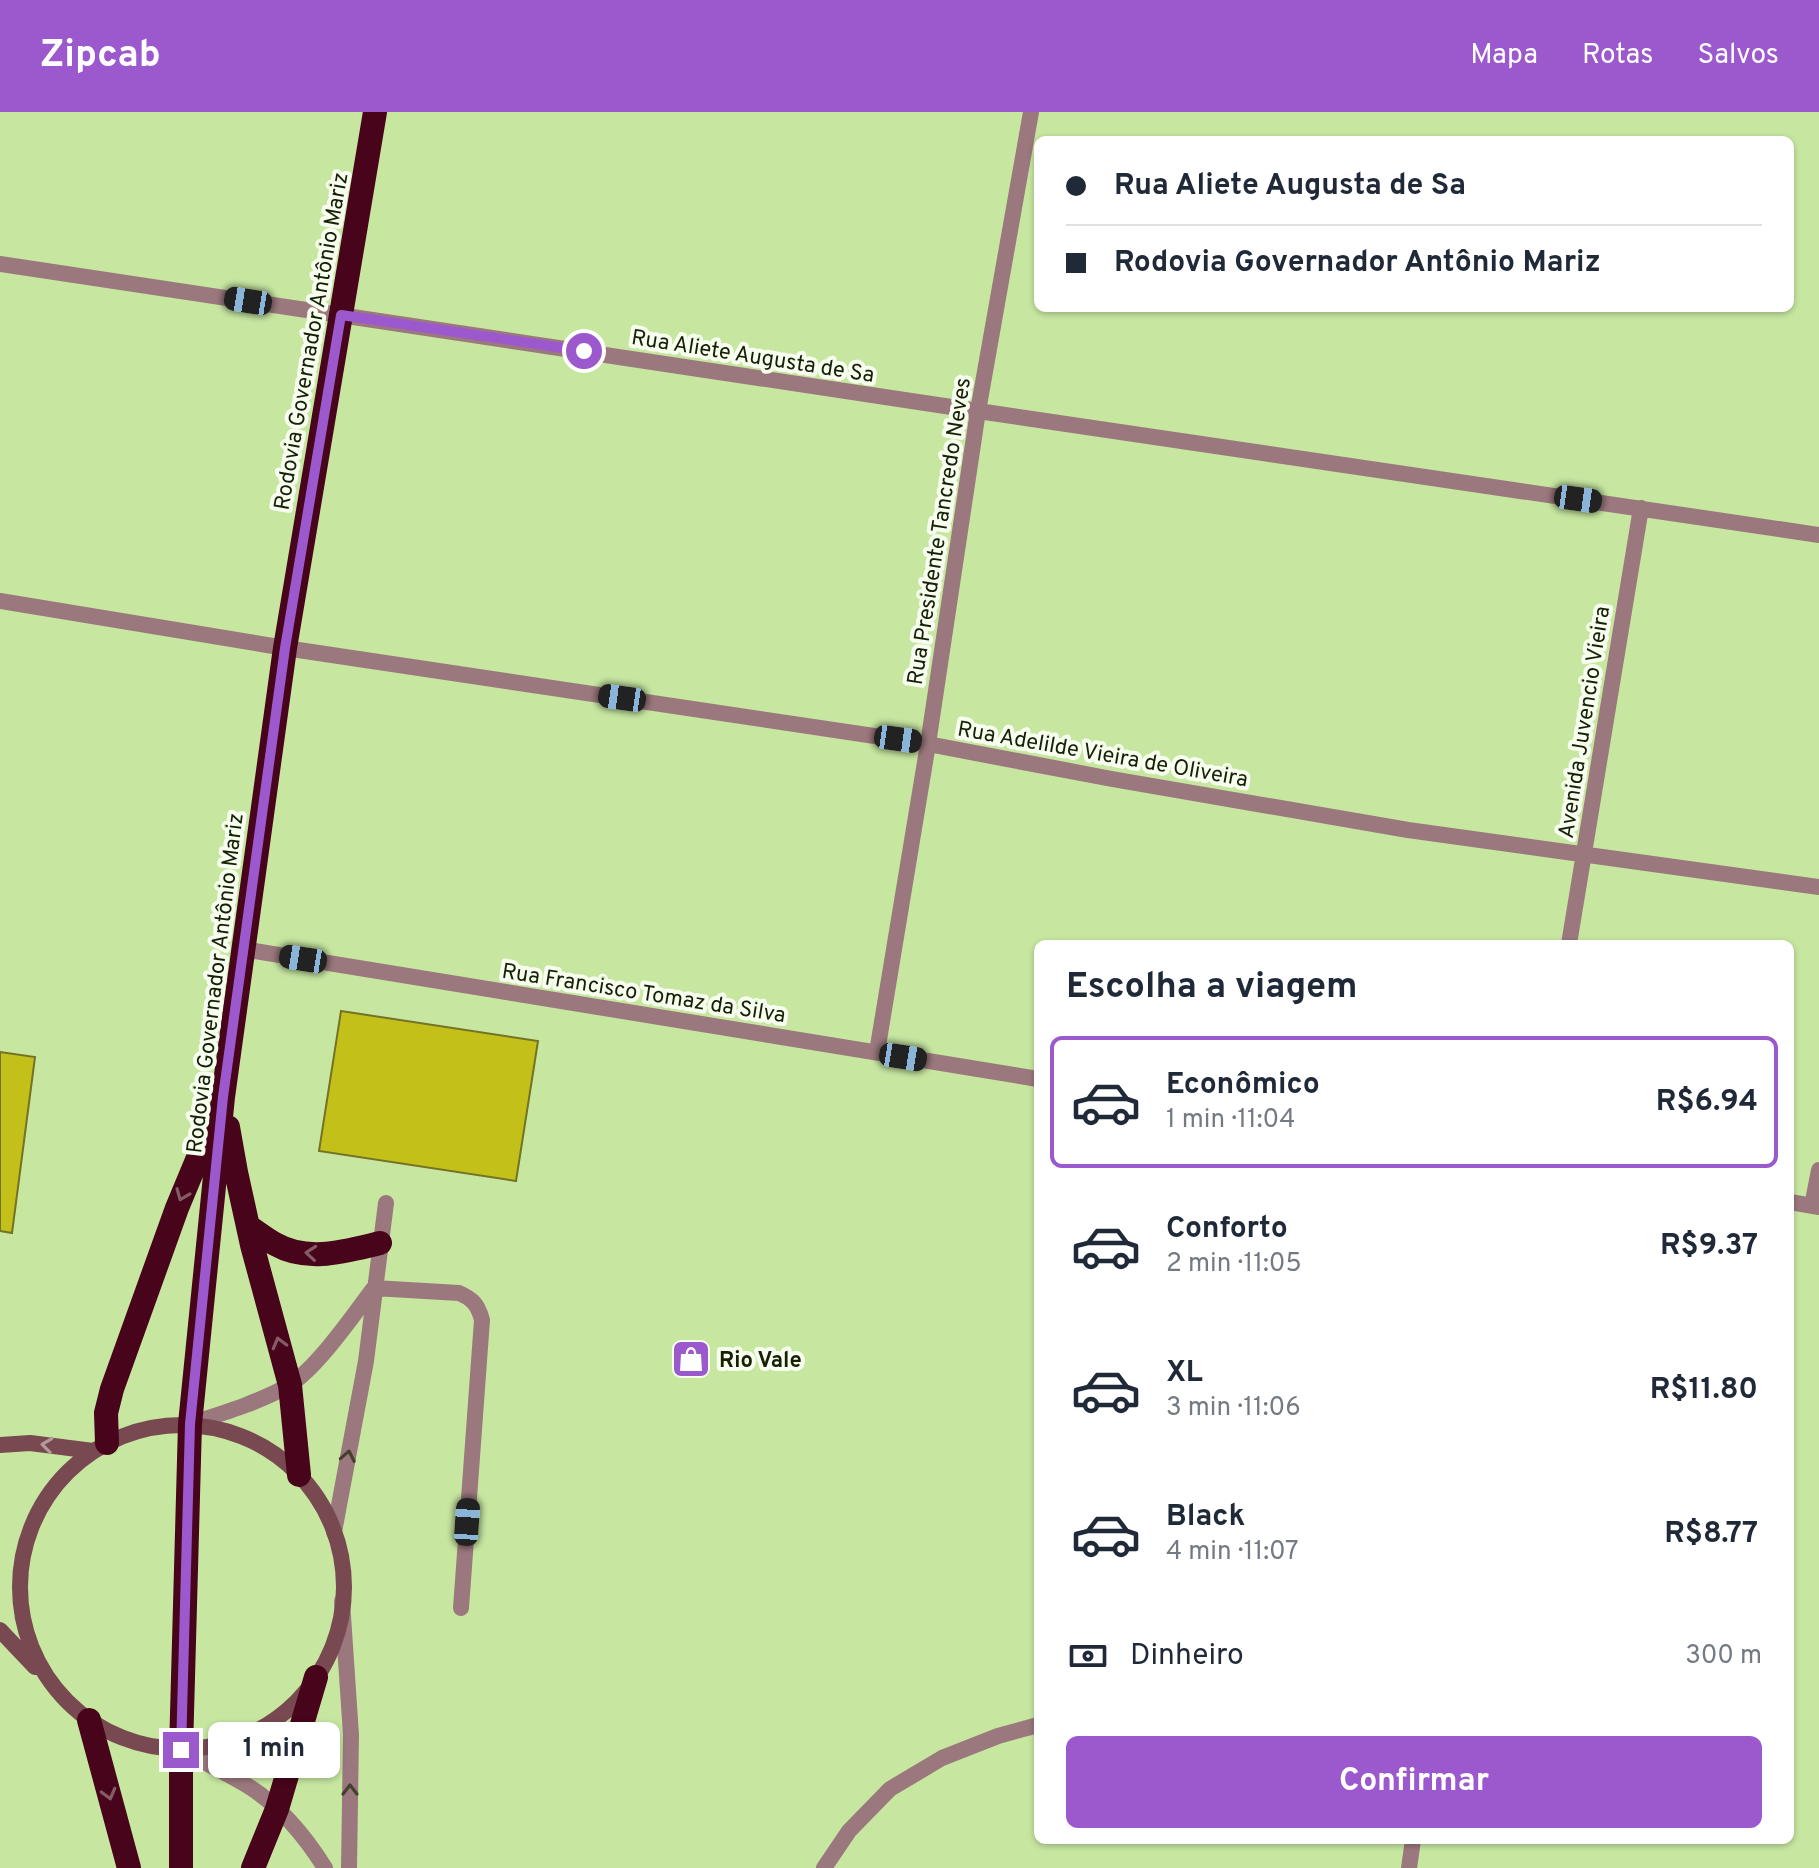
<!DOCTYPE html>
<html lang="pt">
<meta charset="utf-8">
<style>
body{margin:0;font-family:Overpass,sans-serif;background:#f6f6f7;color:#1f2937;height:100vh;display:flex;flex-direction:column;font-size:30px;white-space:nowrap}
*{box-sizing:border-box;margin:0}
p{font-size:26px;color:#747a83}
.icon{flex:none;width:44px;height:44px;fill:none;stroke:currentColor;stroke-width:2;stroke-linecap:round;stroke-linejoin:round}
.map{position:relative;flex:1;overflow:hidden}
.drawer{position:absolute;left:1034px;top:828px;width:760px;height:904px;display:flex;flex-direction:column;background:#fff;border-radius:12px;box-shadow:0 2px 6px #0004}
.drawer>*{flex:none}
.hud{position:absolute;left:1034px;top:24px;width:760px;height:176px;border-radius:12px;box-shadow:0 2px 6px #0004;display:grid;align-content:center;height:176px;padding:0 32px;background:#fff}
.end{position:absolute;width:36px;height:36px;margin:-18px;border:10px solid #9c59ce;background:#fff;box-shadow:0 0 0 4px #fff}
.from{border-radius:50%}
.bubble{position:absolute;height:56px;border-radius:12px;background:#fff;box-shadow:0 2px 6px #0004;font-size:26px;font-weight:700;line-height:56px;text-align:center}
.car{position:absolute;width:24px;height:48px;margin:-24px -12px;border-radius:10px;box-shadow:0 0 6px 2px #0007;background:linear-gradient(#222 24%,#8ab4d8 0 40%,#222 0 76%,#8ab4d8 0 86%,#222 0)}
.hud b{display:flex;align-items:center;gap:28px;height:76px;font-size:30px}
.hud b+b{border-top:2px solid #e0e1e3}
.hud i{width:20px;height:20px;background:#1f2937}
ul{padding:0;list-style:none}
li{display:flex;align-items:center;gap:24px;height:132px;margin:0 16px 12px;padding:0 16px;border:4px solid transparent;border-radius:12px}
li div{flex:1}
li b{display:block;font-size:30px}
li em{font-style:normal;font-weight:700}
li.active{border-color:#9c59ce}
li>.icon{width:72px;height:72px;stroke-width:1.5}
h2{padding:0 32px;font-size:36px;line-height:96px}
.pay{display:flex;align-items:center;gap:20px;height:88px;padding:0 32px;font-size:30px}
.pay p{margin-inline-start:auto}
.cta{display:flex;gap:16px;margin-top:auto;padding:16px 32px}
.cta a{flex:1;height:92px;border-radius:12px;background:#9c59ce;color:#fff;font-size:32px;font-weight:700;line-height:92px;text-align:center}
header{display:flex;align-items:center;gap:48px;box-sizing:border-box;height:112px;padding:0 40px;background:#9c59ce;color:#fff}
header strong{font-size:38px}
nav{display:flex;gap:44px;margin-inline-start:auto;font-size:28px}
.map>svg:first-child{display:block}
.building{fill:#c4c01a;stroke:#747224;stroke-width:2}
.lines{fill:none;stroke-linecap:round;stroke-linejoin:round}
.lane{stroke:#9b787d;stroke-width:16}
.street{stroke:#9b787d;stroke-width:16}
.secondary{stroke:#794951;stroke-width:16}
.highway{stroke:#48041b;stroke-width:24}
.oneway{stroke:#855c66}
.oneway2{stroke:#b29a99}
.oneway3{stroke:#443f2f}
.route{stroke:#9c59ce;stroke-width:10}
.labels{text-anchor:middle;stroke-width:8;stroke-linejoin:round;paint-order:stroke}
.street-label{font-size:22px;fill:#152005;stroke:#f7fef0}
.poi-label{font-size:22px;font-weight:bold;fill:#152005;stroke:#f7fef0;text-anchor:start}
</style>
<header>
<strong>Zipcab</strong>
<nav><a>Mapa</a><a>Rotas</a><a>Salvos</a></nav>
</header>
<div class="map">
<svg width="1819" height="1756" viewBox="0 0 1819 1756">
<rect width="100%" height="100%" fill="#c7e7a1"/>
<path class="building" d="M341,899L538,929L516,1069L319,1039Z
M0,940L35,945L12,1121L0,1119Z"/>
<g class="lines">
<path class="lane" d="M374,1176L459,1181C473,1187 478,1193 482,1208L461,1496
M190,1312C223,1301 257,1291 288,1274C317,1256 352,1205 373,1177
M334,1420L366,1249L386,1091"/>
<path class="street" d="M0,152L978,299L1819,423
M0,489L285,536L928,632L1112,667L1408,718L1819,775
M1569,832L1641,396
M243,837L1038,967
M877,940L928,632L978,299L1031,0
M1790,1090L1819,1095
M1812,1094L1819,1058
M342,1489L351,1623L349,1756
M181,1638C203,1650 227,1661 248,1674C280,1694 305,1724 325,1756
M824,1756L849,1719L890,1677L942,1646L998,1624L1038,1613
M1409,1756L1413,1728"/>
<path class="secondary" d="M20 1475a162 162 0 1 1 324 0a162 162 0 1 1-324 0Z
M0,1333L30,1331L93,1339
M0,1518L35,1555"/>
<path class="highway" d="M228,1015L236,1060L252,1133L290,1273L299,1363
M248,1114C257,1120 266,1127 275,1132C308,1151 346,1139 380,1131
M107,1331L106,1301L112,1277L177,1096L212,1012
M89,1608L129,1756
M181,1756V1638L190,1312L223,985L285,536L375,0
M253,1756L277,1697L316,1565"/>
</g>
<defs><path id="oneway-chevron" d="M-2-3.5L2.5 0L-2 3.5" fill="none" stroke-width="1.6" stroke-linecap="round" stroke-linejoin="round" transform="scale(2)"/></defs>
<g class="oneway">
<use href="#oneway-chevron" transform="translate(182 1083) rotate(112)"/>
<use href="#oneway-chevron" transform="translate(311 1141) rotate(-175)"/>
<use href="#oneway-chevron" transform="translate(279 1231) rotate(-105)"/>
<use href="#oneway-chevron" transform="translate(109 1682) rotate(75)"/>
</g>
<use class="oneway2" href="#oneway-chevron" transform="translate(47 1333) rotate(-173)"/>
<g class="oneway3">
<use href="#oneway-chevron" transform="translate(348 1344) rotate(-79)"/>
<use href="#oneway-chevron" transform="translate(350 1678) rotate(-90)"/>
</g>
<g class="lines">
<path class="route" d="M181,1638L190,1312L223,985L285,536L341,203L584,239"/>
</g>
<defs>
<g id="shop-square" transform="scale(2)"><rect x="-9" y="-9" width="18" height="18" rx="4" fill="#9c59ce" stroke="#f7fef0"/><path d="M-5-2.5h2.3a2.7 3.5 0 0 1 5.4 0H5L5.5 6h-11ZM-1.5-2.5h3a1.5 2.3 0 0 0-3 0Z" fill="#fff"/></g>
</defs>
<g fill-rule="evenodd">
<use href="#shop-square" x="691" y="1247"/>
</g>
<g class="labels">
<g class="street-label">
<text transform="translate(310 229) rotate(-80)" y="8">Rodovia Governador Antônio Mariz</text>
<text transform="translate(753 243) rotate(9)" y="8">Rua Aliete Augusta de Sa</text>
<text transform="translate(938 419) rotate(-81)" y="8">Rua Presidente Tancredo Neves</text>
<text transform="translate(1583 610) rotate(-81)" y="8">Avenida Juvencio Vieira</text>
<text transform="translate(1103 641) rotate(10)" y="8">Rua Adelilde Vieira de Oliveira</text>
<text transform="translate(214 871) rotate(-83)" y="8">Rodovia Governador Antônio Mariz</text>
<text transform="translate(644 880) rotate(9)" y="8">Rua Francisco Tomaz da Silva</text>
</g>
<g class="poi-label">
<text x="719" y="1255">Rio Vale</text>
</g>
</g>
</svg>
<i class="end from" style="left:584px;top:239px"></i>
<i class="end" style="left:181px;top:1638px"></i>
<div class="bubble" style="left:208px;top:1610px;width:132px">1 min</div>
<i class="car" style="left:248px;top:189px;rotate:279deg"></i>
<i class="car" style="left:1578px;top:387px;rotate:98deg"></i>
<i class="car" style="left:622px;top:586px;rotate:278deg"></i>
<i class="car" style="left:898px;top:627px;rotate:98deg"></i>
<i class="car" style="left:303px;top:847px;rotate:279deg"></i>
<i class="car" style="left:903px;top:945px;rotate:99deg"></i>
<i class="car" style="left:467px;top:1410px;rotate:4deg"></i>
<div class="hud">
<b><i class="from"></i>Rua Aliete Augusta de Sa</b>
<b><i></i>Rodovia Governador Antônio Mariz</b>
</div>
<section class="drawer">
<h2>Escolha a viagem</h2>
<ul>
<li class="active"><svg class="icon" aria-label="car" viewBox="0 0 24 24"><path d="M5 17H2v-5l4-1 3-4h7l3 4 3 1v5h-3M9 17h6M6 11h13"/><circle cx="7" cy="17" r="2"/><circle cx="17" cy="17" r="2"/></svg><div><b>Econômico</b><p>1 min · 11:04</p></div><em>R$6.94</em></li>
<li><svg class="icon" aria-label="car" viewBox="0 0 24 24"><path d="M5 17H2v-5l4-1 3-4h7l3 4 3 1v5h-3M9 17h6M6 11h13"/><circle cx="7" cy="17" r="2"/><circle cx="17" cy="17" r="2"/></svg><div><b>Conforto</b><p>2 min · 11:05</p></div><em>R$9.37</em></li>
<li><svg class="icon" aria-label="car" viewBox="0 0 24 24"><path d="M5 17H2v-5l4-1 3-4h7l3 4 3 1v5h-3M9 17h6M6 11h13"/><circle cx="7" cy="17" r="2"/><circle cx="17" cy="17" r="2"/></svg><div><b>XL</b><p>3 min · 11:06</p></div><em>R$11.80</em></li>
<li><svg class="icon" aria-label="car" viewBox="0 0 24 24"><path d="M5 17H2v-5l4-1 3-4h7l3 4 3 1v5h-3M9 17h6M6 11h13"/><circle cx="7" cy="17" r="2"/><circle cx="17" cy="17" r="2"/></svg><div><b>Black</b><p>4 min · 11:07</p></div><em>R$8.77</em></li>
</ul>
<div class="pay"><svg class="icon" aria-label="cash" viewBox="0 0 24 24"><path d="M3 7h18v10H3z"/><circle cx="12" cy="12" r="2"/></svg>Dinheiro<p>300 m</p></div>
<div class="cta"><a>Confirmar</a></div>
</section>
</div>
